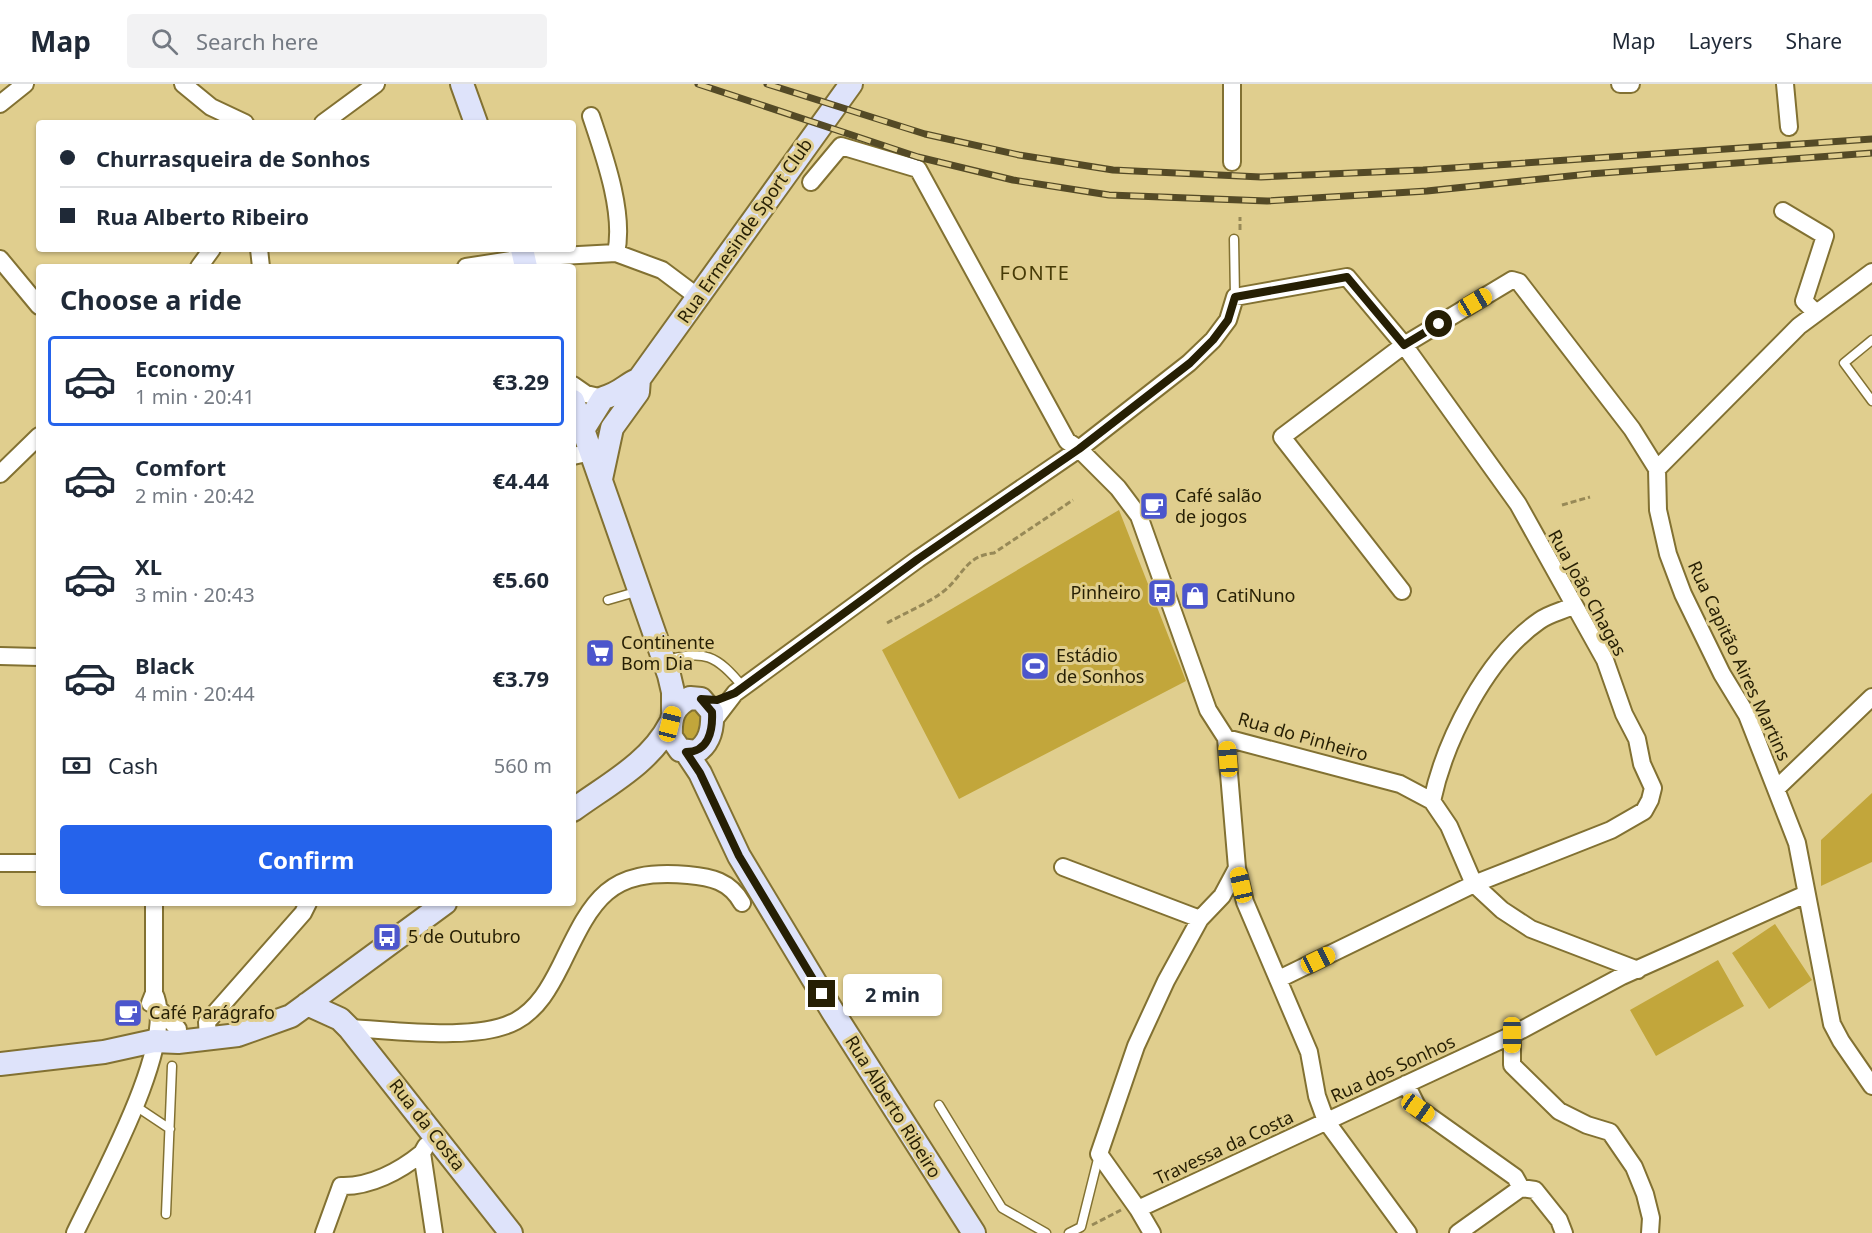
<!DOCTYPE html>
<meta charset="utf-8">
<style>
body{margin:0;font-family:"Noto Sans",sans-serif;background:#f2f2f3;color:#1f2937;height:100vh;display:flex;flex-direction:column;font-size:22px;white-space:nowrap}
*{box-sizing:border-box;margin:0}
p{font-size:20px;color:#747a83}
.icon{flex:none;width:33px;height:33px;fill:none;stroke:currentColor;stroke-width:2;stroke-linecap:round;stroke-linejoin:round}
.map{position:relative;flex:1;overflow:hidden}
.panel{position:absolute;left:36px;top:180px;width:540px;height:642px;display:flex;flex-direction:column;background:#fff;border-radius:6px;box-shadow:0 2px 4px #0004}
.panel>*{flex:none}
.banner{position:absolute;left:36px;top:36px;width:540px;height:132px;border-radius:6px;box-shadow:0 2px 4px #0004;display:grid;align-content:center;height:132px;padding:0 24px;background:#fff}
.end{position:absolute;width:27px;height:27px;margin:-14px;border:8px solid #261f04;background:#fff;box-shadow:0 0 0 3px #fff}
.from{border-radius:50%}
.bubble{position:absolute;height:42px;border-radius:6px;background:#fff;box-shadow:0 2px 4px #0004;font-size:20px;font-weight:700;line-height:42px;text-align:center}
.car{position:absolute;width:18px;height:36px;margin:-18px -9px;border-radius:8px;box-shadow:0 0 4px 2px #0007;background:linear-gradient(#f5c518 24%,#345 0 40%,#f5c518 0 76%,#345 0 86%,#f5c518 0)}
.banner b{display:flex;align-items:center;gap:21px;height:57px;font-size:22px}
.banner b+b{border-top:2px solid #e0e1e3}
.banner i{width:15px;height:15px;background:#1f2937}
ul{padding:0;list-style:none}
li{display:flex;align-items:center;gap:18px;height:90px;margin:0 12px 9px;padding:0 12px;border:3px solid transparent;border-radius:6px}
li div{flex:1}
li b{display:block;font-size:22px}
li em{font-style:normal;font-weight:700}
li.current{border-color:#2563eb}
li>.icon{width:54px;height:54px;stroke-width:1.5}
h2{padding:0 24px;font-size:27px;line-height:72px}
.pay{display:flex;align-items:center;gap:15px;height:66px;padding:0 24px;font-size:22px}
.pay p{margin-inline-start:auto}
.action{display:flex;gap:12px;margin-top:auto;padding:12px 24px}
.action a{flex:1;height:69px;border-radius:6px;background:#2563eb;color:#fff;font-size:24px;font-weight:700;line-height:69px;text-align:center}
header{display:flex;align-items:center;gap:36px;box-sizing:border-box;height:84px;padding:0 30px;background:#fff;border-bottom:2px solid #e0e1e3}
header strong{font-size:28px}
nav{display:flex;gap:33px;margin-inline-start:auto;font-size:21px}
.search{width:420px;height:54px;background:#f2f2f3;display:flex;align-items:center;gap:15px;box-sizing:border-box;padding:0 21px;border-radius:6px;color:#747a83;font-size:22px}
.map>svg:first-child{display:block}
.green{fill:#c2a63b}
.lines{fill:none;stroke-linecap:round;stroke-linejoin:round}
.lane-casing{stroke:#827132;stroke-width:11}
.street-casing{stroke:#827132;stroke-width:20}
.secondary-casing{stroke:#827132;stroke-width:26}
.path{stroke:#978957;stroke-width:3;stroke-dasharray:6 3;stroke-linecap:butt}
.lane{stroke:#fff;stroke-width:8}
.street{stroke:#fff;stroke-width:16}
.secondary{stroke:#dee3fa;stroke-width:22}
.rail-casing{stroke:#544a26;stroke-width:7}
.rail{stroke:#e0ce8e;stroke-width:4.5;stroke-dasharray:14;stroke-linecap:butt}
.route{stroke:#261f04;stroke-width:8}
.labels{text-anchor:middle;stroke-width:6;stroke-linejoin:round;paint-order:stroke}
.street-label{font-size:18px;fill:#261f04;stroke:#e0ce8e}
.poi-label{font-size:18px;fill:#261f04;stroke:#e0ce8e;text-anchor:start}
.neighbourhood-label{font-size:20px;letter-spacing:1.5px;fill:#473b07;stroke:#e0ce8e}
</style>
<header>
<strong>Map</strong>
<div class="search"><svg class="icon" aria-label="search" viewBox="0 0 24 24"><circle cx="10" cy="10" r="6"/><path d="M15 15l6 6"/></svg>Search here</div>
<nav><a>Map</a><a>Layers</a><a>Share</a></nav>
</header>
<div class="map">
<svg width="1872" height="1149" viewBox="0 0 1872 1149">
<rect width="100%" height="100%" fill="#e0ce8e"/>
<path class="green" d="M1119,426L1186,597L959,715L882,566Z
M688,625L701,626L702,646L691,660L679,648Z
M1872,709V778L1821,802V756Z
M1775,840L1812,896L1769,925L1732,869Z
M1718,876L1744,922L1656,972L1630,926Z"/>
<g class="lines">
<g class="lane-casing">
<path id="lane" d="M1234,155L1235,213
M1872,256L1844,279L1872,317
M608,516L639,507
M664,577C704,565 717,571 743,603
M134,1021L170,1045
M939,1021L1002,1124L1046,1149
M166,1130L172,982
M1069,1149L1081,1143L1099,1071"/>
</g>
<g class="street-casing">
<path id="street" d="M183,0L211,23L245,39
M1232,0V78
M1620,0H1631
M1785,0L1789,43
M0,20L25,0
M591,32C604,71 625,129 616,169
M323,39L376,0
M811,98L841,62L918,85L1067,357L1079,365L1118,404L1139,432L1208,626L1226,654L1400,700L1432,717L1449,742L1474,800L1502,826L1531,845L1638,886
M1783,127L1825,152L1804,217L1815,228
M259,165L261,183
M0,175L39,222
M199,183L212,165
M466,183L523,174L616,169L662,186L698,213
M573,301L586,310L603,314
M573,372L591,368
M1657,385L1799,242L1872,188
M0,390L39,352
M1402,507L1282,353L1404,261L1512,196L1519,198L1632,345L1657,385L1658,426L1668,470L1683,510L1722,590L1747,631L1797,759L1832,940L1841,957L1872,1002
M0,572L39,573
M712,639L735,609L918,475L1079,365L1189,279L1213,256L1228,236L1235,213L1347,193L1404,261L1518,420L1605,576L1624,630L1637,655L1642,680L1653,704L1650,716L1644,727L1611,746L1474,800L1279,895
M1226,654L1237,784L1245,818L1309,968L1317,1012L1326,1037L1408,1149
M1776,705L1872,613
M1432,717C1445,656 1487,573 1539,537C1548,530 1562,527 1573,522
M0,779H39
M1063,783L1200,835
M150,919L154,909V819
M159,925L178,945
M349,944C394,946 477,958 516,937C538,925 550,903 561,881C593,815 607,784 688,791C711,793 730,797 742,819
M1512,951V981L1559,1027L1587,1041L1610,1048L1634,1083L1645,1110L1651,1134L1650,1149
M208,954L207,938L303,829L308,819
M1406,1000L1418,1024L1515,1093L1521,1104
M426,1062L422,1069L434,1149
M1521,1104L1535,1106L1559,1136L1564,1149
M1138,1125L1512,951L1622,892L1806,810
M75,1149C98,1100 179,956 154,909
M324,1149L341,1102C370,1103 400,1087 422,1069
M1152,1149L1138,1125L1099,1070L1136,962L1166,897L1200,835L1222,812L1237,784
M1458,1149L1521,1104"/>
</g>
<g class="secondary-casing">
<path id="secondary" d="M462,0L476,39
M522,165L526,183
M573,317L669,591L673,608V627
M583,346L603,314C621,309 625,301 639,295
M601,395L612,344L638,308L639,295L851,0
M690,614L701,615L712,628C713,645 710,659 696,668L680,666L671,653C670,634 673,622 690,614Z
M686,668L700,689L739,772L833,928L974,1149
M573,726C607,701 650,679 670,640
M307,920L340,935L349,944L511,1149
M0,980L104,968L154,957L178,958L238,951L291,932L445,819"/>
</g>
<path class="path" d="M1240,146V133
M1562,421L1590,413
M887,539C905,529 927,520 944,507C963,492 965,472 994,469L1073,416
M1092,1141L1121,1126"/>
<use href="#lane" class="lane"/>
<use href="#street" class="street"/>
<use href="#secondary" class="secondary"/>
<g class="rail-casing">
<path id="rail" d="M698,0L918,73L1013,96L1109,111L1267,117L1427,107L1589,90L1872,69
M767,0L925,50L1019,71L1113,86L1261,93L1423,86L1872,55"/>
</g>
<use href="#rail" class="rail"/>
</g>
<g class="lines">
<path class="route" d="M822,910L739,772L700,689L686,668C708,668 713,648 712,628L701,615L717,616L735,609L918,475L1079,365L1190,279L1213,256L1228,236L1235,213L1347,193L1404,261L1439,240"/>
</g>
<defs>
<g id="cafe-square" transform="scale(1.5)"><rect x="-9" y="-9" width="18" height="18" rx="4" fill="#4c56cc" stroke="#e0ce8e"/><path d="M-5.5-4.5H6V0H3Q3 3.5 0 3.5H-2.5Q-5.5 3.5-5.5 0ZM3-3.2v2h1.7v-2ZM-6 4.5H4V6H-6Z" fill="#fff"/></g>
<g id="bus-square" transform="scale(1.5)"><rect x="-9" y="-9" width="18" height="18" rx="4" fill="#4c56cc" stroke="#e0ce8e"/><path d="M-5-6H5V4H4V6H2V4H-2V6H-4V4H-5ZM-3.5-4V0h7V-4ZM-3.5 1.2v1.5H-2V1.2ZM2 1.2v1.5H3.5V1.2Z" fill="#fff"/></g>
<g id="shop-square" transform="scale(1.5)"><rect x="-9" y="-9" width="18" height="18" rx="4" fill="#4c56cc" stroke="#e0ce8e"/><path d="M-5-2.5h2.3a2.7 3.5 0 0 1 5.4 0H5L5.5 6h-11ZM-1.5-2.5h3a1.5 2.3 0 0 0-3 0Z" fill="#fff"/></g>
<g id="supermarket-square" transform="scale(1.5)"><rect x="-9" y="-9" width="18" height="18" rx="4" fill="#4c56cc" stroke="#e0ce8e"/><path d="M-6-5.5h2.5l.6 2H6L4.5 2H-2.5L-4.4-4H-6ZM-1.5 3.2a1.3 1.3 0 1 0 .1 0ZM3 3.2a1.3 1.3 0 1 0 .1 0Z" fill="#fff"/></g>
<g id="stadium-square" transform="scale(1.5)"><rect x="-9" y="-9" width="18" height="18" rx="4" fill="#4c56cc" stroke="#e0ce8e"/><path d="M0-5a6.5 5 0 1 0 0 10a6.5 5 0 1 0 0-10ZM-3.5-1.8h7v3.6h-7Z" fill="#fff"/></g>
</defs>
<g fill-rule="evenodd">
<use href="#cafe-square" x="1154" y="422"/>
<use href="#bus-square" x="1162" y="509"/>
<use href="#shop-square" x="1195" y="512"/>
<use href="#supermarket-square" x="600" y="569"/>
<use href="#stadium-square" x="1035" y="582"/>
<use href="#bus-square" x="387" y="853"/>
<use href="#cafe-square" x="128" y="929"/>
</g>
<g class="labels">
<g class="street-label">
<text transform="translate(745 147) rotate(-55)" y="6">Rua Ermesinde Sport Club</text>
<text transform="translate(1587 509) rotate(61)" y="6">Rua João Chagas</text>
<text transform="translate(1739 577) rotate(65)" y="6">Rua Capitão Aires Martins</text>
<text transform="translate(1303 653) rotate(16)" y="6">Rua do Pinheiro</text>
<text transform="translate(1393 985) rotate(-25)" y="6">Rua dos Sonhos</text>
<text transform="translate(893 1023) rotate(58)" y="6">Rua Alberto Ribeiro</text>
<text transform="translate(427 1041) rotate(52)" y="6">Rua da Costa</text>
<text transform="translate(1224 1064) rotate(-25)" y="6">Travessa da Costa</text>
</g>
<g class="poi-label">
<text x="1175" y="418">Café salão<tspan x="1175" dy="21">de jogos</tspan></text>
<text x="1141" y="515" text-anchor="end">Pinheiro</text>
<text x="1216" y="518">CatiNuno</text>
<text x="621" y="565">Continente<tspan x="621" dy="21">Bom Dia</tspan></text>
<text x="1056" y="578">Estádio<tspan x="1056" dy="21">de Sonhos</tspan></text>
<text x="408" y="859">5 de Outubro</text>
<text x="149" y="935">Café Parágrafo</text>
</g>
<g class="neighbourhood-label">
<text x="1035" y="196">FONTE</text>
</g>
</g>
</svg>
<i class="end from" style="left:1439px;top:240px"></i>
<i class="end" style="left:822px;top:910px"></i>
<div class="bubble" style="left:843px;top:890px;width:99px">2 min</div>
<i class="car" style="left:1475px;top:218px;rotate:60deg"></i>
<i class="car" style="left:670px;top:640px;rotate:14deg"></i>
<i class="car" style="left:1228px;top:675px;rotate:356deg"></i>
<i class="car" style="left:1241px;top:801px;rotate:347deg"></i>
<i class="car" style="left:1318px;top:876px;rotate:64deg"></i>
<i class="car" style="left:1512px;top:951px;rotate:180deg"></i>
<i class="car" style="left:1418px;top:1024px;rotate:125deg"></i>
<div class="banner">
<b><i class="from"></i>Churrasqueira de Sonhos</b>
<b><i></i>Rua Alberto Ribeiro</b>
</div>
<section class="panel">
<h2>Choose a ride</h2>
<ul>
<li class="current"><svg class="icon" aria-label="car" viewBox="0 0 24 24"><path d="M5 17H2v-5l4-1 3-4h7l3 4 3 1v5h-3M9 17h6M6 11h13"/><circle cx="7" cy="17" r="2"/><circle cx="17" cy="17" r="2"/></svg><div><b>Economy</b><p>1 min · 20:41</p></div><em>€3.29</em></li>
<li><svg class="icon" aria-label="car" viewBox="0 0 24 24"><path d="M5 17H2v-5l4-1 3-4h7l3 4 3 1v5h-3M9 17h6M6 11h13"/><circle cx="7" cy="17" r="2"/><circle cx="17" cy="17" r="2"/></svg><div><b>Comfort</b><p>2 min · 20:42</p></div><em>€4.44</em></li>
<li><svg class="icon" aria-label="car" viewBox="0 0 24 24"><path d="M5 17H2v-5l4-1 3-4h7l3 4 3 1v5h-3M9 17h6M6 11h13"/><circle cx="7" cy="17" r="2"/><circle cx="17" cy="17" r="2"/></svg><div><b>XL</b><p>3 min · 20:43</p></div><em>€5.60</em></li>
<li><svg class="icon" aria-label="car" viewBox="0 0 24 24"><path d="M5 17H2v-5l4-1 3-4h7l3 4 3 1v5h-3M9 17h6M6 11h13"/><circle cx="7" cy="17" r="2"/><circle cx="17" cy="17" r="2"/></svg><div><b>Black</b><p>4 min · 20:44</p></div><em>€3.79</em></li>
</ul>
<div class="pay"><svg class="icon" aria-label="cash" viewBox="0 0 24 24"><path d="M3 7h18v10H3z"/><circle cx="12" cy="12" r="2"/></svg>Cash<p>560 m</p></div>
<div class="action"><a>Confirm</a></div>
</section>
</div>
